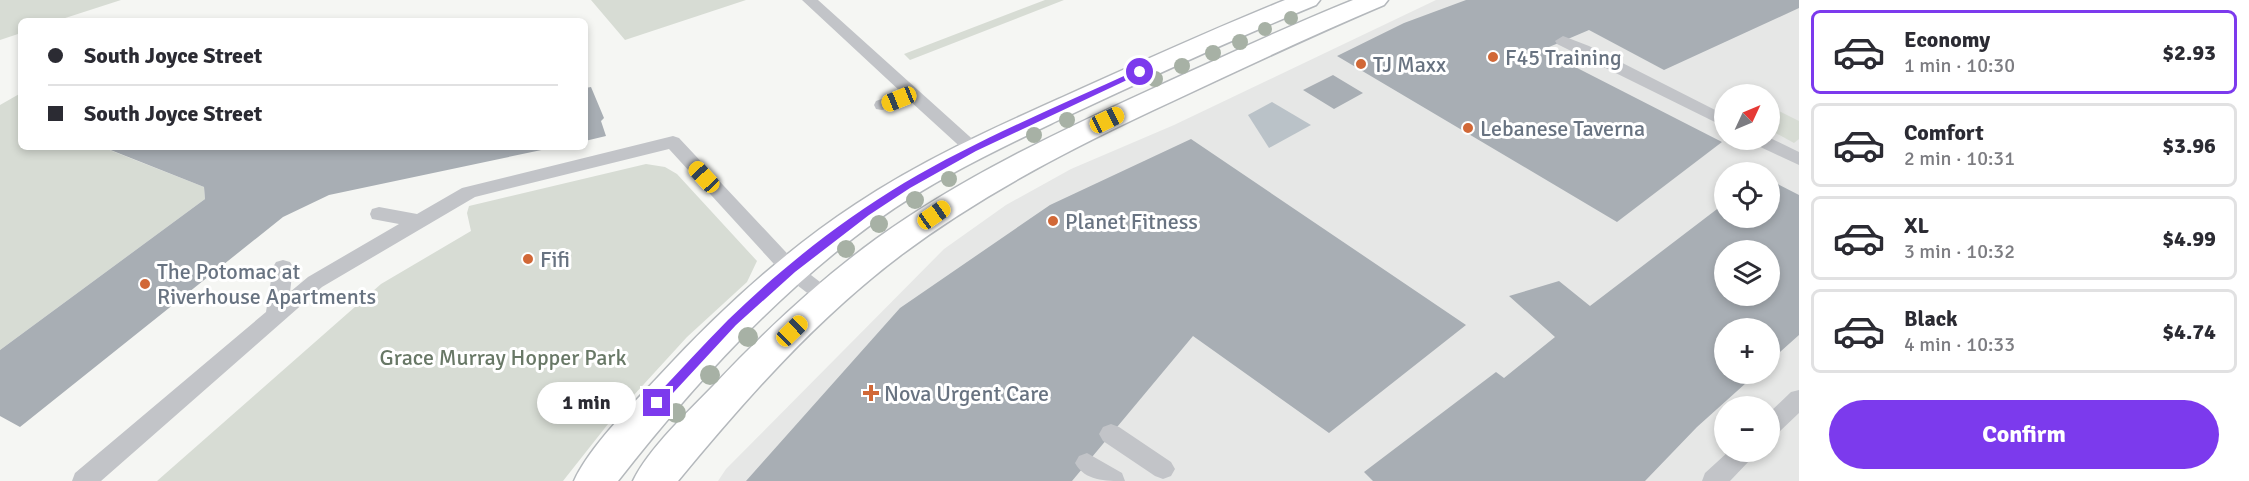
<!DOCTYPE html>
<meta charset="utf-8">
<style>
body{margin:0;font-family:Signika,sans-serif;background:#f7f7f7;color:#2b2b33;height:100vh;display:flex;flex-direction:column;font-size:22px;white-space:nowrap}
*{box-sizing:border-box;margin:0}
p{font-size:20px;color:#7c7c81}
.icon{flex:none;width:33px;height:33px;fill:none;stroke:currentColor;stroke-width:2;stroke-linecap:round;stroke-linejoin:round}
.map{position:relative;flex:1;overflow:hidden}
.panel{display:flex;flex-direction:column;background:#fff;width:450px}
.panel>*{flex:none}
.top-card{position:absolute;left:18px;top:18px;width:570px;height:132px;border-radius:9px;box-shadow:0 3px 9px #0003;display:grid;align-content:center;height:132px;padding:0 30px;background:#fff}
.needle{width:39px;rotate:46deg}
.buttons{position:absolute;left:1714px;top:84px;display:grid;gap:12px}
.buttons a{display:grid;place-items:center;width:66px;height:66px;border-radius:50%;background:#fff;box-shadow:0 3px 9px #0003;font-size:30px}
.end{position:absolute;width:27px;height:27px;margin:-14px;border:8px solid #7c3aed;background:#fff;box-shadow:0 0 0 3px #fff}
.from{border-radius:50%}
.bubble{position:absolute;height:42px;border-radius:21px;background:#fff;box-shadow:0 3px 9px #0003;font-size:20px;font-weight:700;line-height:42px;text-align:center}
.car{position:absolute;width:18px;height:36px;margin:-18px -9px;border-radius:8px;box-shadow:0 0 4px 2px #0007;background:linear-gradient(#f5c518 24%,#345 0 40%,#f5c518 0 76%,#345 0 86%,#f5c518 0)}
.top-card b{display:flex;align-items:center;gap:21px;height:57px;font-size:22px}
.top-card b+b{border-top:2px solid #e1e1e2}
.top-card i{width:15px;height:15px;background:#2b2b33}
ul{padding:10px 0 0;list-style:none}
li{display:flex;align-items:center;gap:18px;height:84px;margin:0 12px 9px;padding:0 18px;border:3px solid #e1e1e2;border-radius:9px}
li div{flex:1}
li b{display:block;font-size:22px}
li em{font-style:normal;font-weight:700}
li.on{border-color:#7c3aed}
li>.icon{width:54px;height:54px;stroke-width:1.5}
.primary-button{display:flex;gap:12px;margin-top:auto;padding:12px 30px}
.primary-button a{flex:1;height:69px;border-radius:36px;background:#7c3aed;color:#fff;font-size:24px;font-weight:700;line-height:69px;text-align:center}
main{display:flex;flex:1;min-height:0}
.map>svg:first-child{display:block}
.built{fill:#e6e7e6;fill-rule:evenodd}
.green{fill:#d7dcd4}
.water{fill:#bac2c8}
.building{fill:#a8aeb4;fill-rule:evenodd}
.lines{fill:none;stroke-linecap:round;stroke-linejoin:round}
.secondary-casing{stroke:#b4b8bc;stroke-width:3}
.lane{fill:#c2c4c8;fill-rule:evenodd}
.secondary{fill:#fff;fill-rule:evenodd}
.tree{fill:#a7b1a5}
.route{fill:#7c3aed}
.poi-dot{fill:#d16837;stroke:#fff;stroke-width:2}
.labels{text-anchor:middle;stroke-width:6;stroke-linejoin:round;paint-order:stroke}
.poi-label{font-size:22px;fill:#687381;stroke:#fff;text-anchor:start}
.park-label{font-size:22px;fill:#687866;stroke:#fff}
</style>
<main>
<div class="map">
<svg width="1799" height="481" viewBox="0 0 1799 481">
<rect width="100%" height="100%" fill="#f5f6f3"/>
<path class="built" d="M1436,0H1799V481H718L726,469L944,249L1006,205L1071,169L1174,125ZM1725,94H1770V140H1725ZM1725,172H1770V218H1725ZM1725,250H1770V296H1725ZM1725,328H1770V374H1725ZM1725,406H1770V452H1725Z"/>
<path class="green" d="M0,0H121L56,21H21V33L0,40Z
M591,0H746L625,40Z
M1045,0H1064L910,60L904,54Z
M21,93V147H102L204,187L205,199L0,350V105Z
M1779,111L1799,121V139L1794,143L1770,130V116Z
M646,164L665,167L677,174L757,261L747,282L687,337L612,419L563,481H157L381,284L471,231L467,213L469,206Z"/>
<path class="water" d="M1272,102L1311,125L1269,148L1248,115Z"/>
<path class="building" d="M1466,0H1799V8L1664,70L1589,30L1542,50L1722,142L1617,222L1337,56L1404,23Z
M1333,75L1363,93L1334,109L1303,90Z
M591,87L604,118L601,121L606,136L585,141V88Z
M1191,139L1466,325L1329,433L1193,336L1072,481H746L900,308L1050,205Z
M103,147H551V148L329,195L283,217L20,427L0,416V350L205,199L204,187Z
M1770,180L1799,195V335L1770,361V328H1725V374H1756L1697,427L1645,481H1373L1364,472L1496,372L1504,378L1555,337L1509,296L1559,281L1590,306L1725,203V218H1770ZM1725,250H1770V296H1725Z"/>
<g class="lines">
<g class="secondary-casing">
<path id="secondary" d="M1285,0H1320L1316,5C1229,41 1144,80 1059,120C997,150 933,180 876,221C776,294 694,384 618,481H574C590,446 632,405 659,376C718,312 783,252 856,204C922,160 994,128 1065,96C1138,63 1211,30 1285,0Z
M1353,0H1388L1384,5C1313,35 1243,68 1173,101C1078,145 985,192 901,255C816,319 745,400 678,481H633C648,449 689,411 714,385C764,332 817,282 876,239C962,177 1058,132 1154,88C1220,58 1286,27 1353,0Z"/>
</g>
<path class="lane" d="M802,0H818L979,145L982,149L979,153H967L910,101L882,110L876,109L874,105L876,101L901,92Z
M1563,36L1589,46L1725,115V127L1557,44L1555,41Z
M673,136L679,138L798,265L833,292L836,297L833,302L826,305L819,302L784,275L669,149L475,197L322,287L101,481H72L75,473L266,312L273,267L276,262L283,260L290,262L293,267L290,292L308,277L399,224L372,219L370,214L372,209L379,207L417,214L462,188Z
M1770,138L1799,152V165L1754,144L1751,140Z
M1799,390V413L1778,433L1770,436V412L1791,392Z
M1111,424L1119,427L1171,462L1175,469L1171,476L1163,479L1155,476L1103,441L1099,434L1103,427Z
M1728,452H1755L1751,459L1730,481H1702L1705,473Z
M1087,453L1122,473L1125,481C1105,481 1085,481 1075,463L1079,456Z"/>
<use href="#secondary" class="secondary"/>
</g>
<g class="tree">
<circle cx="1291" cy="18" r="7"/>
<circle cx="1265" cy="29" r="7"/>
<circle cx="1240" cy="42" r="8"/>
<circle cx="1213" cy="53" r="8"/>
<circle cx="1182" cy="66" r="8"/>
<circle cx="1155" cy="79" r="8"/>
<circle cx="1067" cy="120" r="8"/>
<circle cx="1034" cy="135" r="8"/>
<circle cx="949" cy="179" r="8"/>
<circle cx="915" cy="200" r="9"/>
<circle cx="879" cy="224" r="9"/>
<circle cx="846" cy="249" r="9"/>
<circle cx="748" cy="337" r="10"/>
<circle cx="710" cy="375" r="10"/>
<circle cx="676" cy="413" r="10"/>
</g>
<path class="route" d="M1137,70L1144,72L976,151L910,188L869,215L795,272L736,325L661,406H653V399C678,373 702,346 728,320C780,269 841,221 904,183C978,139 1059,106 1137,70Z"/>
<g class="poi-dot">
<circle cx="1493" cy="57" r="6"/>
<circle cx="1361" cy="64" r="6"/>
<circle cx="1468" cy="128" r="6"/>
<circle cx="1053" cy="221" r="6"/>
<circle cx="528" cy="259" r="6"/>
<circle cx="145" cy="284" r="6"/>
<path d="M868 384h6v6h6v6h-6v6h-6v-6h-6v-6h6z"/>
</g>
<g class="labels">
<g class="poi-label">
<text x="1505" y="65">F45 Training</text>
<text x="1373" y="72">TJ Maxx</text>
<text x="1480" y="136">Lebanese Taverna</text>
<text x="1065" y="229">Planet Fitness</text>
<text x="540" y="267">Fifi</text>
<text x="157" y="279">The Potomac at<tspan x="157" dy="25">Riverhouse Apartments</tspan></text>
<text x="884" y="401">Nova Urgent Care</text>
</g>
<g class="park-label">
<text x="503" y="365">Grace Murray Hopper Park</text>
</g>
</g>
</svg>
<div class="buttons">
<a><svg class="needle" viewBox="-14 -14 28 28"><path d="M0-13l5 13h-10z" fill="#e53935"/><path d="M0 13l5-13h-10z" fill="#7c7c81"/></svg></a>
<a><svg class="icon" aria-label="locate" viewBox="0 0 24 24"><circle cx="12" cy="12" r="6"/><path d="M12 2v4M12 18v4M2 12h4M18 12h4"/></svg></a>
<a><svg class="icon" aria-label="layers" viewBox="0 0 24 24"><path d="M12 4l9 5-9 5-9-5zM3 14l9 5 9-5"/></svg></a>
<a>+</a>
<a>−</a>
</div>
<i class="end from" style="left:1140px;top:72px"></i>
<i class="end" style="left:657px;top:403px"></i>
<div class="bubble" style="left:537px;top:382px;width:99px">1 min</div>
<i class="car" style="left:899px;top:99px;rotate:248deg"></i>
<i class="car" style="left:1107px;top:120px;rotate:64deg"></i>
<i class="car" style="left:704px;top:177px;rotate:317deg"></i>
<i class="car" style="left:934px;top:215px;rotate:55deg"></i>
<i class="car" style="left:792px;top:331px;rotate:46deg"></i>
<div class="top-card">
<b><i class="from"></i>South Joyce Street</b>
<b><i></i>South Joyce Street</b>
</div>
</div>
<section class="panel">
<ul>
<li class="on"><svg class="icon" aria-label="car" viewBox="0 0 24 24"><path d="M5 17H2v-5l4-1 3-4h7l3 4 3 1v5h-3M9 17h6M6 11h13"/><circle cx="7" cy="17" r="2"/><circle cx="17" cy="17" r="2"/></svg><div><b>Economy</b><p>1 min · 10:30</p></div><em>$2.93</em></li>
<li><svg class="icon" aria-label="car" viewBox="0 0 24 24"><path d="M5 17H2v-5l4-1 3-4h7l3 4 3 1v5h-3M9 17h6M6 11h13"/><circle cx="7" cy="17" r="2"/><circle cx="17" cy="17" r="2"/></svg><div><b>Comfort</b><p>2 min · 10:31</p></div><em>$3.96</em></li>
<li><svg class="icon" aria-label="car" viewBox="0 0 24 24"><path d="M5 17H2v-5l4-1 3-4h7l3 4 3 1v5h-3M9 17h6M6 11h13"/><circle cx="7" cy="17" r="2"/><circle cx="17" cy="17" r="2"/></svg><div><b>XL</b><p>3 min · 10:32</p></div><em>$4.99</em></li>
<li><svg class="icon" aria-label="car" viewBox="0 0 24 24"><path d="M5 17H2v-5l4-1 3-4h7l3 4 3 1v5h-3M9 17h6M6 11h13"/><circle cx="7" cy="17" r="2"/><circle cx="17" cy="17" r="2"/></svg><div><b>Black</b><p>4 min · 10:33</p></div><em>$4.74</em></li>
</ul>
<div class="primary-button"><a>Confirm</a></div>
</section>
</main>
